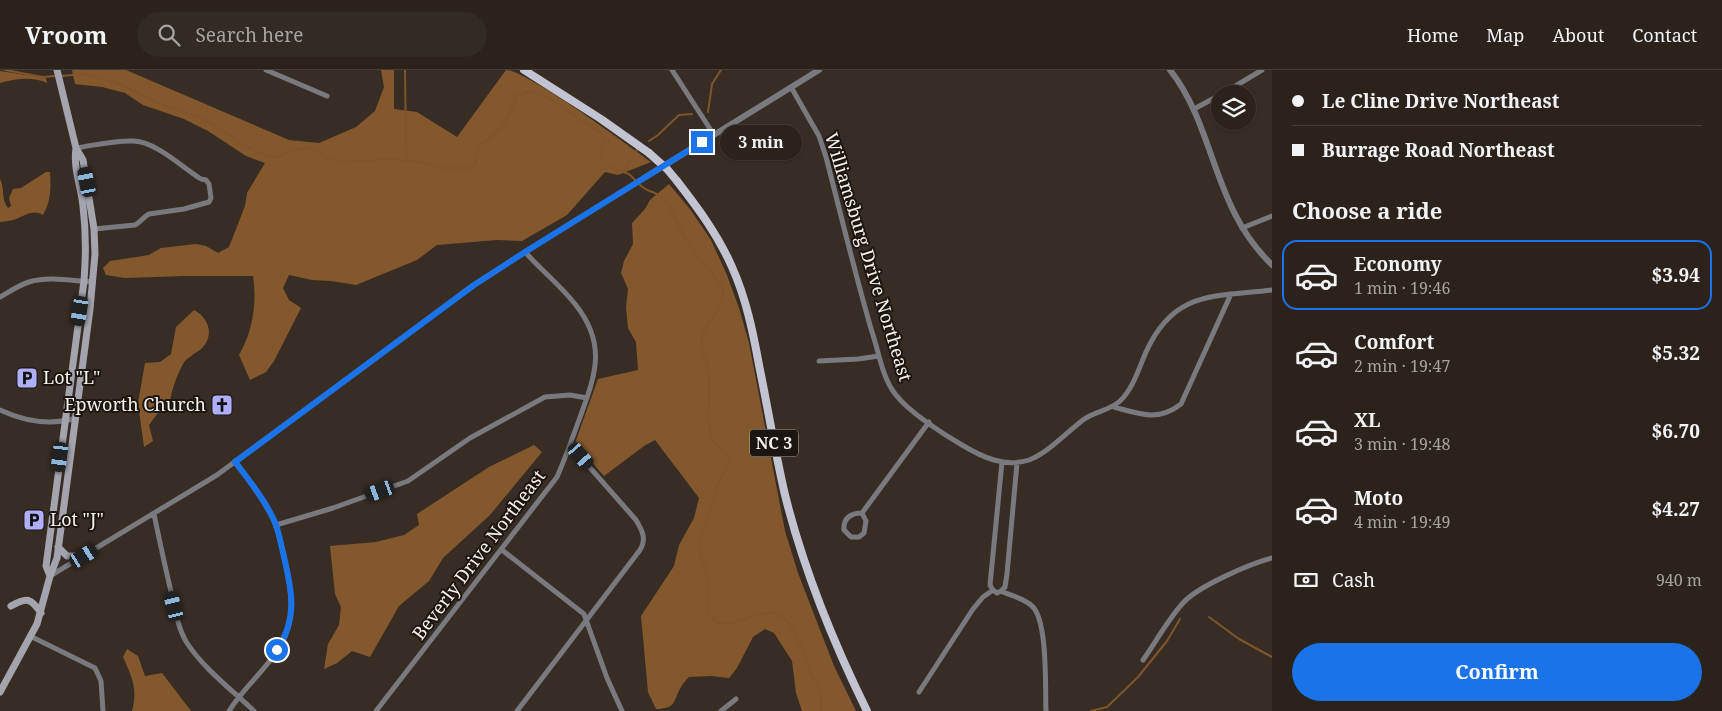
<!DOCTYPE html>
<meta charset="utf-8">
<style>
body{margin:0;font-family:"Noto Serif",serif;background:#322a24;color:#f1f3f6;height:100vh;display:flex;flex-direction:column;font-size:19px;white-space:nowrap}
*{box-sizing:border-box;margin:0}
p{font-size:16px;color:#a5a4a3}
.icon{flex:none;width:28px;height:28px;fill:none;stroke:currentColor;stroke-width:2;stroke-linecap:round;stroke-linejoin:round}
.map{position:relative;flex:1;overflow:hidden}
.sheet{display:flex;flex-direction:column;background:#2a221b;width:450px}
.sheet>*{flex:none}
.guide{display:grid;align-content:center;height:110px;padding:0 20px;background:#2a221b}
.tools{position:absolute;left:1211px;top:15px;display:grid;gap:10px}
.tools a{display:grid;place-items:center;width:45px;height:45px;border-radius:50%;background:#2a221b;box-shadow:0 1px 4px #0004,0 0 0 1px #463f3a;font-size:25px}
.end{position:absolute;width:22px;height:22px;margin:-11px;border:6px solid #1a73e8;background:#fff;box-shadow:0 0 0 2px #fff}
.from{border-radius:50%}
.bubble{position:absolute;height:35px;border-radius:18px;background:#2a221b;box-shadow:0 1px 4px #0004,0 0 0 1px #463f3a;font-size:16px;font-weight:700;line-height:35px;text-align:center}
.car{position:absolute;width:15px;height:30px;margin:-15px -8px;border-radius:6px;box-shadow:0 0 4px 1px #0007;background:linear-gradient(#222 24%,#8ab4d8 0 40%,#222 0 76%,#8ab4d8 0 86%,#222 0)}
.guide b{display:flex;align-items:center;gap:18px;height:48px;font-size:19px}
.guide b+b{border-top:1px solid #463f3a}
.guide i{width:12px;height:12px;background:#f1f3f6}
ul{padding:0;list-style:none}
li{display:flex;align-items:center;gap:15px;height:70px;margin:0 10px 8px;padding:0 10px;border:2px solid transparent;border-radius:15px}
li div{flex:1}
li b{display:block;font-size:19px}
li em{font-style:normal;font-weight:700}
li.active{border-color:#1a73e8}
li>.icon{width:45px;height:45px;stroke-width:1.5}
h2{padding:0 20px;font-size:22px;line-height:60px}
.pay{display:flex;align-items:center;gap:12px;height:55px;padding:0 20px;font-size:19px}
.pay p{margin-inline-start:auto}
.primary-button{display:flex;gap:10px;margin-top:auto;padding:10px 20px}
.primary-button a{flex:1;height:58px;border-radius:30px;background:#1a73e8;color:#fff;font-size:20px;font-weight:700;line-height:58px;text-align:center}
header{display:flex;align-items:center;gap:30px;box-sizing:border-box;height:70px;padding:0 25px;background:#2a221b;border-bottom:1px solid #463f3a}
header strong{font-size:24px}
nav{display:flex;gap:28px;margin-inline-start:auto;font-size:18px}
.search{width:350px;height:45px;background:#322a24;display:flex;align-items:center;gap:12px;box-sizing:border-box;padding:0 18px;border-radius:28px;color:#a5a4a3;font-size:19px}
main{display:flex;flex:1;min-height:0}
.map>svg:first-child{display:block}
.forest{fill:#84582d}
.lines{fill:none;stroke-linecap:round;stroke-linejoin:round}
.stream{stroke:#81552a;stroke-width:2}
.minor{stroke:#797a80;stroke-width:5}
.tertiary{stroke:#797a80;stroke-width:6}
.secondary{stroke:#a3a4ae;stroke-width:7}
.primary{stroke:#c3c4d2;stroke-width:8}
.primary-bridge{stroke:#c3c4d2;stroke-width:8}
.route{stroke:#1a73e8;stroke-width:6}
.labels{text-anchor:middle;stroke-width:4;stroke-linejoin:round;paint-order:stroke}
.shield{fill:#1b1612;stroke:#b6afaa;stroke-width:1}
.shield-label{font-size:16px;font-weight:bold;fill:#f8f1eb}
.street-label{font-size:18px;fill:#f8f1eb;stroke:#1b1612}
.poi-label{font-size:18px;fill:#f8f1eb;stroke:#1b1612;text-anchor:start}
</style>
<header>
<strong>Vroom</strong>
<div class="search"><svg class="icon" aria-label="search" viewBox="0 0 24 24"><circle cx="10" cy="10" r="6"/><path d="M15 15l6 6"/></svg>Search here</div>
<nav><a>Home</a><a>Map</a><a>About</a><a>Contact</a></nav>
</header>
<main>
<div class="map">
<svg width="1272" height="641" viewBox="0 0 1272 641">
<rect width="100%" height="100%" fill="#382d24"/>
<path class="forest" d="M72,0H126L289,70L319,73L356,57L375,41L384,17L381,0H394V39L417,42L457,67L506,0C527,0 629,76 651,92L618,105L605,102L567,145L522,171L497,170L437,175L417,190L356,215L331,211L312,210L289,205L283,218L289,230L301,238L274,291L266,302L250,310L239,285C253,261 257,233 253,206H183L125,208L106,205L103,198L110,191L149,185L161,178L196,174L206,176L218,183L229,177L245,136L247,123L265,93L246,86L208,61L184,49L143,35L125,23L102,17L75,14Z
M0,1L46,8L47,13C32,6 15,9 0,13Z
M46,102H50C51,118 51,131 43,145C33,139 26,145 16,149C11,151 5,151 0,152V109C5,119 1,130 8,138L11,136L9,128L13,119L21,118Z
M669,114L690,139L711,170L727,205L739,238L749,273L785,461L798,503L834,596L856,641H802L796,623L792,591L774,563L765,559L753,567L737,598L729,608L711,606L689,607C686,610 683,613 681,617C673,630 677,639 656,639L648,622L641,546L674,496L679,475L694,448L699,428L655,370L644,376L604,406L575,373L598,309L638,300L636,272L628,258L626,237L628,219L621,203L624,191L633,174L632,153L645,139L650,130Z
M194,240C209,248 215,266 201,279C195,284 186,288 183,294C176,307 171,322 169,336L157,344L149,355L153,371L144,377L138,333L145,293L160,292L171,284L176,257Z
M534,375L542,382L490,445L443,488L429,511L399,536L370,587L352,581L337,593L324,599L328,574L339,555L341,537L335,524L330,476L376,472L404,465L419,455L417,444L489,397Z
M127,579L138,586L145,606L162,603L191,641H132C138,619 132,607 123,587Z"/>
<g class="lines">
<path class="stream" d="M5,0L43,7L55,6
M405,0L406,75L408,91
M60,6L84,4L117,13L166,36L200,48L222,60L245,76L271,87H279L295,80L307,78L313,79L329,88L341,92L394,89L420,92L443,98H471L475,95L478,77L501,58L509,46L516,26L530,21L552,30L580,50L590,55L605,67C603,73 599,82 602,89C606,101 622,99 630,105C635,109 638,115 644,118C649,122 656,122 661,127C673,137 678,155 686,169C695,185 709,198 720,214C732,232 706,251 702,268C699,282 708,292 709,304C711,325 705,348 712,368C715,378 729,379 729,391C729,401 722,403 719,411C715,419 715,428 712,436C708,450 699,465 700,480C700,489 707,499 708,509C709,520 703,540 713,549C728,564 755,540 774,543C794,547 803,582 809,598C812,608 820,616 821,626C822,631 821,636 821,641
M708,42L712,14L721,0
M649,71L658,65L679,45L692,44
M624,102L637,80
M1209,547L1239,569L1272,587
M1091,641L1107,637L1138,607L1167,571L1180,549"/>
<path class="minor" d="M266,0L327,26
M672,0L714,65
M791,17L819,66L826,87C841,145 855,204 872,262C879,282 882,308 896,325C909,342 943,364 962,375C982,387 1005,398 1029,390C1048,383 1067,362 1083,350C1095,341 1109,341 1120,331C1133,319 1139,298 1146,282C1174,220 1214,227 1272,220
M1222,24L1262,0
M1194,39L1220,25
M76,78C95,75 115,70 134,71C156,72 182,97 201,109L206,110L209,114L211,128L209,132L184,139L149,144C143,147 141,152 135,155L94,159
M1242,158L1272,146
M0,227C9,222 19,215 29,212C49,206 73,211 93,212
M819,291L858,289L879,286
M1114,337C1140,344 1158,352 1181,334L1231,224
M0,340C24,351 50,356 76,348
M862,443L866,451L864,463L859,467H851L844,460C843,448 851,443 862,443L929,352
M154,444C160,473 166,501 173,530C176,545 179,560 187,573C204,599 232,620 254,641
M276,455L333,438L408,411L470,368L545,327L570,325L587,328
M502,480L584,544L607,608L622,641
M50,506L217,405L474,215L525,182L644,108
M993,520L997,523L1001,521C1011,526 1024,528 1032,536C1048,550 1045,618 1046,641
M993,520L990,515L1002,392
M1001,521L1005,517L1007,504L1017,393
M32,567L95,598L101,611L103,641
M1143,590C1155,573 1169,548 1183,533C1198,516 1250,494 1272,488
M919,622L973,539L983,527L993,520
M229,641C244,617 267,599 281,575C298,545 290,513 283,482C280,471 278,459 273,449C263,428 249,410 235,391
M376,641L557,407C565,389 572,369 579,350C595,306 608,275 575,234C560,215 541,200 525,182
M517,641L640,480C647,469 642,460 636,450L570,375
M721,641L736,629"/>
<path class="tertiary" d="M1170,0C1204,43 1211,99 1236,146C1245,164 1258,181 1272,195
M644,108L819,0"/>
<path class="secondary" d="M58,477L67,486H84
M50,506L46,496L84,211C86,186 86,161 83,136C81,116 73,98 76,78
M11,536C27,527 31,528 41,543
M0,622L37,554L50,506L57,488L90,239L95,184L94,159L83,90L76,78L57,0"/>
<path class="primary" d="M524,0L601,49L649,83
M677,111C698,138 718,165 732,197C746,228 753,262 759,295C768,339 775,382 785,425C804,501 833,572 867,641"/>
<path class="primary-bridge" d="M649,83L667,99L677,111"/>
</g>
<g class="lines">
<path class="route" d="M277,580C298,548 292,521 284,487C281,475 279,461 274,450C264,429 249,410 235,392L474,215L525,182L702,72"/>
</g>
<defs>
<g id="parking-square" transform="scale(1.125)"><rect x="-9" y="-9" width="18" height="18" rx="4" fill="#afaefa" stroke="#1b1612"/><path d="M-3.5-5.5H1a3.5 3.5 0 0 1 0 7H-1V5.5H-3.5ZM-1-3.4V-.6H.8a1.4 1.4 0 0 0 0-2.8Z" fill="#111"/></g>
<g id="church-square" transform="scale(1.125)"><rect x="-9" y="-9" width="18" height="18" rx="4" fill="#afaefa" stroke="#1b1612"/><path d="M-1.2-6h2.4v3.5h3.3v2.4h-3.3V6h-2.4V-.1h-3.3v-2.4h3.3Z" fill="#111"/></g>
</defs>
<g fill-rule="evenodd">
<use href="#parking-square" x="27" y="308"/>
<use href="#church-square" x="222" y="335"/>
<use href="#parking-square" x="34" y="450"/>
</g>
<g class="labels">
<rect class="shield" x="750" y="359.5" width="48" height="27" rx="4"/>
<g class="shield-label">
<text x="774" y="379">NC 3</text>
</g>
<g class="street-label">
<text transform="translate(868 187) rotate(73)" y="6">Williamsburg Drive Northeast</text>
<text transform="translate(479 485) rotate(-53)" y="6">Beverly Drive Northeast</text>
</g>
<g class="poi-label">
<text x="43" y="314">Lot "L"</text>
<text x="206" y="341" text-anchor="end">Epworth Church</text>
<text x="50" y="456">Lot "J"</text>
</g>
</g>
</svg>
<div class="tools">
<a><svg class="icon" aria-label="layers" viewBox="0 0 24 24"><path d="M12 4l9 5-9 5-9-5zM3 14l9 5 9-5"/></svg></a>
</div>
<i class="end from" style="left:277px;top:580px"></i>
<i class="end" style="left:702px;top:72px"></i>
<div class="bubble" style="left:720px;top:55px;width:82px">3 min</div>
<i class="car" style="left:87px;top:112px;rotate:349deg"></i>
<i class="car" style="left:80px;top:241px;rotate:189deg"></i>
<i class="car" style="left:581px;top:386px;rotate:139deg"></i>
<i class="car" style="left:60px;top:387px;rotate:187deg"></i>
<i class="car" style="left:380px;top:421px;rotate:250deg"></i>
<i class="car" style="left:84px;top:486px;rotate:59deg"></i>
<i class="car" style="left:174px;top:536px;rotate:346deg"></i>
</div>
<section class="sheet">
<div class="guide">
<b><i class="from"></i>Le Cline Drive Northeast</b>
<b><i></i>Burrage Road Northeast</b>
</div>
<h2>Choose a ride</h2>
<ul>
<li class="active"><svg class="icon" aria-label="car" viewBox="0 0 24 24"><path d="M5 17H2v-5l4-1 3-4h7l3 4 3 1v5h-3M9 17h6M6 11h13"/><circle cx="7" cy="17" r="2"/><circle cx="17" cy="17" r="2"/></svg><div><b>Economy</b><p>1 min · 19:46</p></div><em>$3.94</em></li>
<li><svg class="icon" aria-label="car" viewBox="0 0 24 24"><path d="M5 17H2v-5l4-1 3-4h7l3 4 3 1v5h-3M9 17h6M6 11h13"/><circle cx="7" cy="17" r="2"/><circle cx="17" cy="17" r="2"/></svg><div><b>Comfort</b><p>2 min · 19:47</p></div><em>$5.32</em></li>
<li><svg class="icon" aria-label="car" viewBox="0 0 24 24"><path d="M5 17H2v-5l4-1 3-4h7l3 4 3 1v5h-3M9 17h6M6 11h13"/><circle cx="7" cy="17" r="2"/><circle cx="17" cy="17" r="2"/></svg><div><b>XL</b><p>3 min · 19:48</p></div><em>$6.70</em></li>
<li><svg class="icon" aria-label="car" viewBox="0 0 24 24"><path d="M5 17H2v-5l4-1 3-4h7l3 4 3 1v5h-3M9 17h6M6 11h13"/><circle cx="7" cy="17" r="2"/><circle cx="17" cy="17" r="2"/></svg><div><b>Moto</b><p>4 min · 19:49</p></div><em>$4.27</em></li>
</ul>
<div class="pay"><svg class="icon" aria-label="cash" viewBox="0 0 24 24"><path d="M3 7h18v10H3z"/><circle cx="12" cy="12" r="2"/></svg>Cash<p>940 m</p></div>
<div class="primary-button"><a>Confirm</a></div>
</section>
</main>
